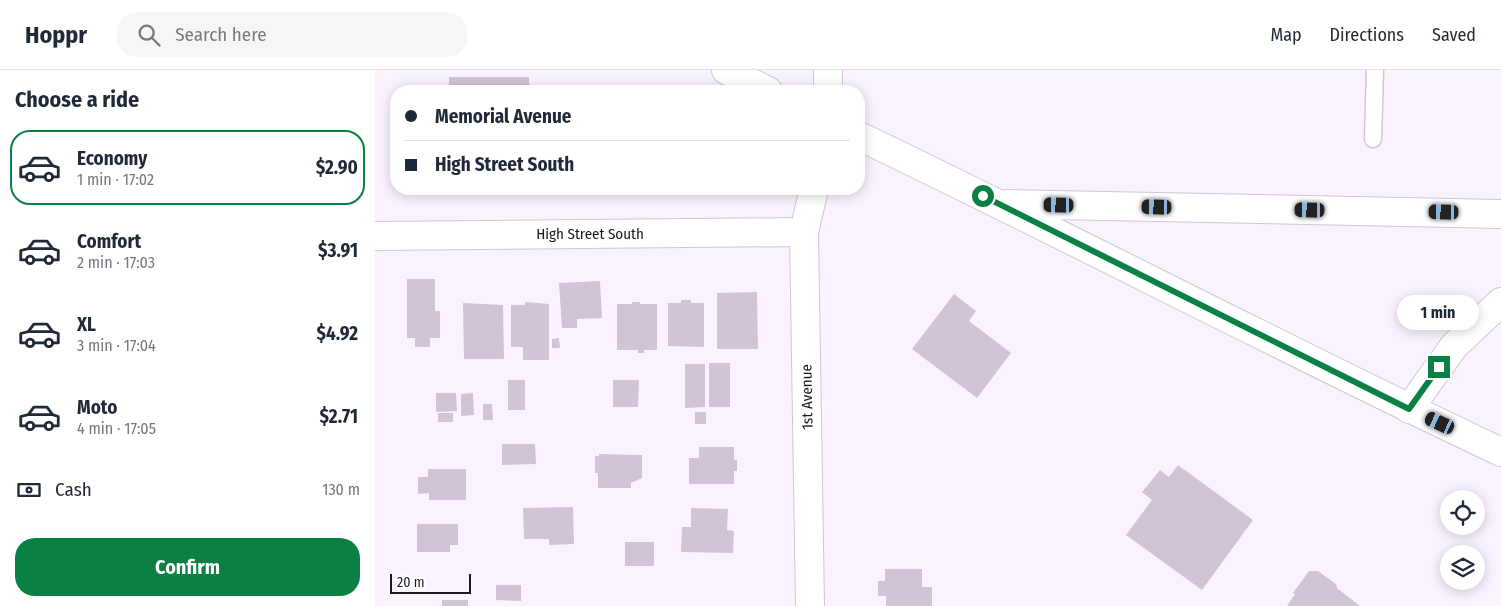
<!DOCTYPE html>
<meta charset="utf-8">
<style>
body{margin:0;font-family:"Fira Sans Condensed",sans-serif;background:#f6f6f7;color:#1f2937;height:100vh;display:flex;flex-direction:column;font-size:19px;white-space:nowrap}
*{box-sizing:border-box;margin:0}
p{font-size:16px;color:#747a83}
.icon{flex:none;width:28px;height:28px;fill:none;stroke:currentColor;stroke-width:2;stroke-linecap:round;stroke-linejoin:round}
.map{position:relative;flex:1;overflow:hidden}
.drawer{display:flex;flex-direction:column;background:#fff;width:375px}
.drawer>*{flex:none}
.hud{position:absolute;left:15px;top:15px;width:475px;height:110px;border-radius:20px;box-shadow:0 2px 12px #0003;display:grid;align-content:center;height:110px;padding:0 15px;background:#fff}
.fabs{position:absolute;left:1065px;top:420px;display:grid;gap:10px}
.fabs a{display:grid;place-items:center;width:45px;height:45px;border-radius:50%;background:#fff;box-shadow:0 2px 12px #0003;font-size:25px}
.scale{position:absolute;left:15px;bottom:12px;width:81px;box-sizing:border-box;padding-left:5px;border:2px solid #1b171e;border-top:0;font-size:14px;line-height:18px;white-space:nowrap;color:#1b171e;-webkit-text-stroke:4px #fff;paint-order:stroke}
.end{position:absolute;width:22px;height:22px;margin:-11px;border:6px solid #0b8043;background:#fff;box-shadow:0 0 0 2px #fff}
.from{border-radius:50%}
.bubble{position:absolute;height:35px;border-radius:18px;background:#fff;box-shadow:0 2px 12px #0003;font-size:16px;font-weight:700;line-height:35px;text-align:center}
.car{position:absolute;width:15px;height:30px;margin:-15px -8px;border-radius:6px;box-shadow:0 0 4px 1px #0007;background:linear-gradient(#222 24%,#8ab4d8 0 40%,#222 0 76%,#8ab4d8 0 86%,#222 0)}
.hud b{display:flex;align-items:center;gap:18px;height:48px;font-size:19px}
.hud b+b{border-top:1px solid #e0e1e3}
.hud i{width:12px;height:12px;background:#1f2937}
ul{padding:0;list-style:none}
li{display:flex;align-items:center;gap:15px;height:75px;margin:0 10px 8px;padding:0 5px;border:2px solid transparent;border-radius:20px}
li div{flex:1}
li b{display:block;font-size:19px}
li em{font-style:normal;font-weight:700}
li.active{border-color:#0b8043}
li>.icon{width:45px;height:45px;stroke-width:1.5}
h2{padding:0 15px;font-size:22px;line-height:60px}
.pay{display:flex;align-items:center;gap:12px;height:55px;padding:0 15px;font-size:19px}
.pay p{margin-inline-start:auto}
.cta{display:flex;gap:10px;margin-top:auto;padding:10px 15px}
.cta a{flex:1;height:58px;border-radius:20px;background:#0b8043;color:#fff;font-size:20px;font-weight:700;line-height:58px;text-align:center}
header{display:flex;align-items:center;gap:30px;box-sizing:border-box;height:70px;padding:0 25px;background:#fff;border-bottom:1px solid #e0e1e3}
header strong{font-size:24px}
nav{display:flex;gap:28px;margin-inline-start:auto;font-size:18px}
.search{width:350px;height:45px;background:#f6f6f7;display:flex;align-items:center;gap:12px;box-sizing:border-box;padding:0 18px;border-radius:20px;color:#747a83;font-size:19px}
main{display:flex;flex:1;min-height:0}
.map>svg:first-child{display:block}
.building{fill:#d0c4d7}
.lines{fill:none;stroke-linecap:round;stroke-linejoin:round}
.lane-casing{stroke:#d1c5d7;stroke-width:19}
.street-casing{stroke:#d1c5d7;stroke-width:30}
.secondary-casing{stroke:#d1c5d7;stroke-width:30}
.lane{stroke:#fff;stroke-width:16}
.street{stroke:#fff;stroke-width:28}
.secondary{stroke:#fff;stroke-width:28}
.route{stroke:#0b8043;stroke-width:6}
.labels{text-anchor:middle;stroke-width:4.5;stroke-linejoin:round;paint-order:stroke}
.street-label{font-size:15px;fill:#1b171e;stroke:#fff}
</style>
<header>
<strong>Hoppr</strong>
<div class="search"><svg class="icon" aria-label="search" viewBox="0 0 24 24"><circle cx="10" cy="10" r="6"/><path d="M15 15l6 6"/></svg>Search here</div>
<nav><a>Map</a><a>Directions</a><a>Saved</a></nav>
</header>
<main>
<section class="drawer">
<h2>Choose a ride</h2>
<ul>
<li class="active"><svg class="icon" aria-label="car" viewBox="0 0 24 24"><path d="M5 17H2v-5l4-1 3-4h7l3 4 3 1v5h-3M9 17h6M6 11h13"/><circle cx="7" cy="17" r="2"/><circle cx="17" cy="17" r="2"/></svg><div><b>Economy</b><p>1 min · 17:02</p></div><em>$2.90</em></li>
<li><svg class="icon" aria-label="car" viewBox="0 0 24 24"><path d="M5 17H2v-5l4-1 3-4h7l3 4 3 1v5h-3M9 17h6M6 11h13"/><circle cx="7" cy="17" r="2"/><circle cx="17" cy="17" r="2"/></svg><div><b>Comfort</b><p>2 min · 17:03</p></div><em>$3.91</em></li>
<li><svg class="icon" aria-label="car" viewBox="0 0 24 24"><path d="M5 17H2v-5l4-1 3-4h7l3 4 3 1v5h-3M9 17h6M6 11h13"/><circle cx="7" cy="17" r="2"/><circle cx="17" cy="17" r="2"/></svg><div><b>XL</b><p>3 min · 17:04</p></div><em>$4.92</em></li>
<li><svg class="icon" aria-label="car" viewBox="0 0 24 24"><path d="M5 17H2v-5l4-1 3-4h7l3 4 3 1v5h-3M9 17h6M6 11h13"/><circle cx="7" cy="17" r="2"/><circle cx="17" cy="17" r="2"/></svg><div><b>Moto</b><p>4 min · 17:05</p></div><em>$2.71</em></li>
</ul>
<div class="pay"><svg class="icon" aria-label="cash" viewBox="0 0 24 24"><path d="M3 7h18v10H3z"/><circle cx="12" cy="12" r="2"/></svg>Cash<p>130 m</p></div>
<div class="cta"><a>Confirm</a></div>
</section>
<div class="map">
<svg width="1126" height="536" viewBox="0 0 1126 536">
<rect width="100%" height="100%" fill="#faf3ff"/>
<path class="building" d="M74,7H154V14L169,21H74Z
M32,209H60V241H65V268H55V277H40V268H32Z
M225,211L227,248L202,249V258H187L184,213Z
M382,222L383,279H342V223Z
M579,224L601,241L594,251L636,283L602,328L537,279Z
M306,230H316V233H329V277L293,276V233H306Z
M150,232L174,234V290H148V277H136V235H150Z
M257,232H265V234H282V280H269V283H263V280H242V234H257Z
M88,233L128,235L129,289H89Z
M184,268L185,278H177V269Z
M334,293H355V337H334Z
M310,294H330V337L310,338Z
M133,310H150V340H133Z
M238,310H264L263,337H238Z
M61,323H81L82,341L61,342Z
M98,323L99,345L86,346V324Z
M108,334H117L118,350H108Z
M320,342H331V354H320Z
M63,343H78V352H63Z
M127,374H160L161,394L127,395Z
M324,377H359V390H362V401H359V414H314V388H324Z
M224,384L267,385V408L256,413V418H223V403H220V386H224Z
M803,395L878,450L827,520L751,465L777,430L767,422L785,400L794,407Z
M53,399H91V430H54V423L43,424V407H53Z
M198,437L199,474L174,475V469H149L148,438Z
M316,438L353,439L352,460L359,461L358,483L306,482L307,457H316Z
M42,454H83V475H75V482H42Z
M250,472H279V496H250Z
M510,499H547V517H557V536H511V526H503V511H510Z
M934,501H943L961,514L962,518L985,536H912L920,524L918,523Z
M121,515H146V531L121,530Z
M67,530H93V536H67Z"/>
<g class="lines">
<g class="lane-casing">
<path id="lane" d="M998,69L1000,0"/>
</g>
<g class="street-casing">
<path id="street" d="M453,0V21
M0,166L429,162
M435,536L429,162L439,119"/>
</g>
<g class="secondary-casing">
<path id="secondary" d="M351,0L393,21
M484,66C699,169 910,280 1126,382
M633,134L1126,144
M1034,339L1079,276L1126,232"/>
</g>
<use href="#lane" class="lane"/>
<use href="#street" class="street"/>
<use href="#secondary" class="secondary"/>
</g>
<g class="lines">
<path class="route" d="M608,126L1034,339L1064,297"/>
</g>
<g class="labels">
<g class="street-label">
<text x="215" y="169">High Street South</text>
<text transform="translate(432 327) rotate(-91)" y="5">1st Avenue</text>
</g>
</g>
</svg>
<div class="fabs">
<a><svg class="icon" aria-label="locate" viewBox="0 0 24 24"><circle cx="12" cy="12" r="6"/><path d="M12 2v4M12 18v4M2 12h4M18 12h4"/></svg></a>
<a><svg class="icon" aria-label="layers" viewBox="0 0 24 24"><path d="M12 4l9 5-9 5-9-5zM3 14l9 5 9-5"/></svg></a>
</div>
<div class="scale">20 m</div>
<i class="end from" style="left:608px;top:126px"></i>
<i class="end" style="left:1064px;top:297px"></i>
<div class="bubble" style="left:1022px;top:225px;width:82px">1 min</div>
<i class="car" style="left:684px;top:135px;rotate:271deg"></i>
<i class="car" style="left:782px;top:137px;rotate:271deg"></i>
<i class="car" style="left:935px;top:140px;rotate:271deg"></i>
<i class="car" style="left:1069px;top:142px;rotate:271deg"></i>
<i class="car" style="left:1065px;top:353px;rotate:295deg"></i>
<div class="hud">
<b><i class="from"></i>Memorial Avenue</b>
<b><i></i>High Street South</b>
</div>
</div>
</main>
